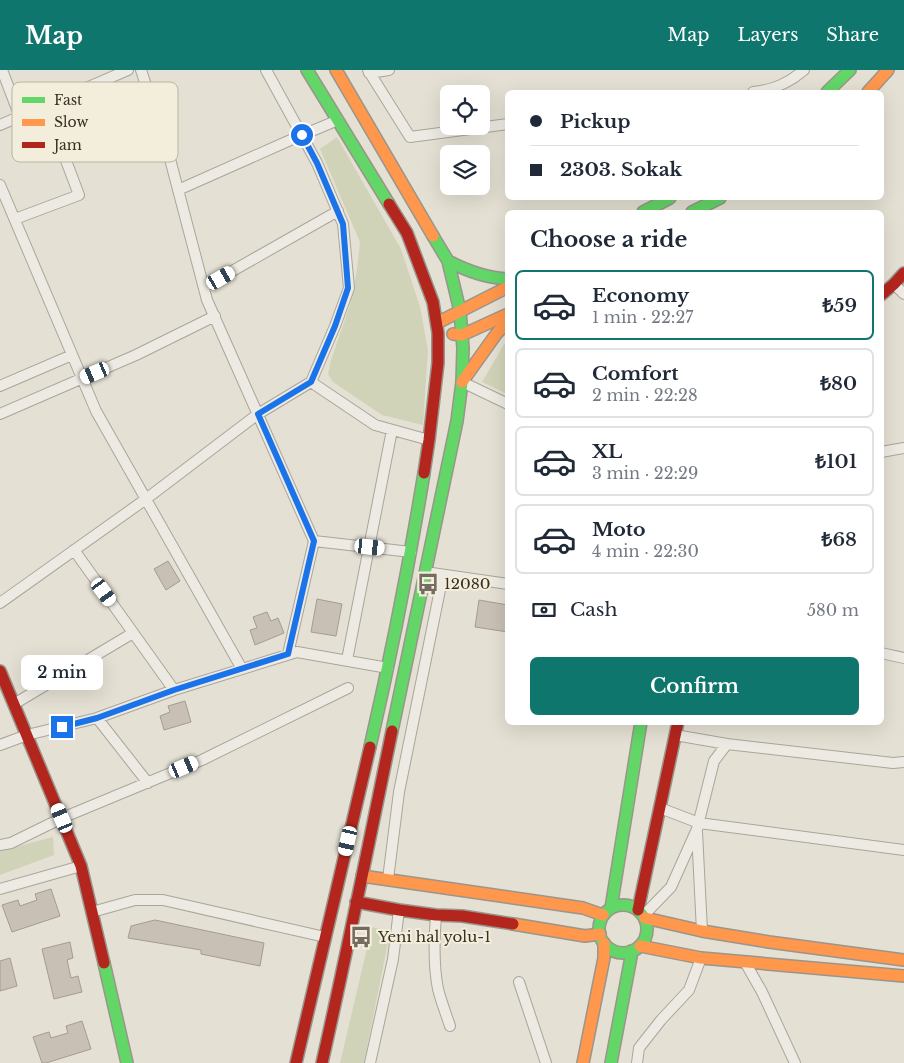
<!DOCTYPE html>
<meta charset="utf-8">
<style>
body{margin:0;font-family:"Libre Baskerville",serif;background:#f2f2f3;color:#1f2937;height:100vh;display:flex;flex-direction:column;font-size:19px;white-space:nowrap}
*{box-sizing:border-box;margin:0}
p{font-size:16px;color:#747a83}
.icon{flex:none;width:28px;height:28px;fill:none;stroke:currentColor;stroke-width:2;stroke-linecap:round;stroke-linejoin:round}
.map{position:relative;flex:1;overflow:hidden}
.drawer{position:absolute;left:505px;top:140px;width:379px;height:515px;display:flex;flex-direction:column;background:#fff;border-radius:8px;box-shadow:0 5px 20px #0002}
.drawer>*{flex:none}
.banner{position:absolute;left:505px;top:20px;width:379px;height:110px;border-radius:8px;box-shadow:0 5px 20px #0002;display:grid;align-content:center;height:110px;padding:0 25px;background:#fff}
.controls{position:absolute;left:440px;top:15px;display:grid;gap:10px}
.controls a{display:grid;place-items:center;width:50px;height:50px;border-radius:8px;background:#fff;box-shadow:0 5px 20px #0002;font-size:25px}
.end{position:absolute;width:22px;height:22px;margin:-11px;border:6px solid #1a73e8;background:#fff;box-shadow:0 0 0 2px #fff}
.from{border-radius:50%}
.bubble{position:absolute;height:35px;border-radius:8px;background:#fff;box-shadow:0 5px 20px #0002;font-size:16px;font-weight:600;line-height:35px;text-align:center}
.car{position:absolute;width:15px;height:30px;margin:-15px -8px;border-radius:6px;box-shadow:0 0 4px 1px #0007;background:linear-gradient(#fff 24%,#345 0 40%,#fff 0 76%,#345 0 86%,#fff 0)}
.banner b{display:flex;align-items:center;gap:18px;height:48px;font-size:19px}
.banner b+b{border-top:1px solid #e0e1e3}
.banner i{width:12px;height:12px;background:#1f2937}
ul{padding:0;list-style:none}
li{display:flex;align-items:center;gap:15px;height:70px;margin:0 10px 8px;padding:0 15px;border:2px solid #e0e1e3;border-radius:8px}
li div{flex:1}
li b{display:block;font-size:19px}
li em{font-style:normal;font-weight:600}
li.active{border-color:#0f766e}
li>.icon{width:45px;height:45px;stroke-width:1.5}
h2{padding:0 25px;font-size:22px;line-height:60px}
.pay{display:flex;align-items:center;gap:12px;height:55px;padding:0 25px;font-size:19px}
.pay p{margin-inline-start:auto}
.primary-button{display:flex;gap:10px;margin-top:auto;padding:10px 25px}
.primary-button a{flex:1;height:58px;border-radius:8px;background:#0f766e;color:#fff;font-size:20px;font-weight:600;line-height:58px;text-align:center}
header{display:flex;align-items:center;gap:30px;box-sizing:border-box;height:70px;padding:0 25px;background:#0f766e;color:#fff}
header strong{font-size:24px}
nav{display:flex;gap:28px;margin-inline-start:auto;font-size:18px}
.map>svg:first-child{display:block}
.green{fill:#d1d3b8}
.building{fill:#c8c0b4;stroke:#a49c92}
.lines{fill:none;stroke-linecap:round;stroke-linejoin:round}
.street-casing{stroke:#aaa59b;stroke-width:12}
.fast-casing{stroke:#9a958c;stroke-width:14}
.slow-casing{stroke:#9a958c;stroke-width:14}
.jam-casing{stroke:#9a958c;stroke-width:14}
.street{stroke:#edeae3;stroke-width:10}
.fast{stroke:#63d668;stroke-width:11}
.slow{stroke:#ff974d;stroke-width:11}
.jam{stroke:#b3261e;stroke-width:11}
.route{stroke:#1a73e8;stroke-width:6}
.labels{text-anchor:middle;stroke-width:4;stroke-linejoin:round;paint-order:stroke}
.poi-label{font-size:15px;fill:#392e23;stroke:#f3eddb;text-anchor:start}
.key{fill:#f3eddb;stroke:#bbb4a4;stroke-width:1}
.key-label{font-size:14px;fill:#392e23}
</style>
<header>
<strong>Map</strong>
<nav><a>Map</a><a>Layers</a><a>Share</a></nav>
</header>
<div class="map">
<svg width="904" height="993" viewBox="0 0 904 993">
<rect width="100%" height="100%" fill="#e4e0d3"/>
<path class="green" d="M337,67L401,179L420,237L428,280L423,355L382,345L333,312L328,304L331,290L350,235L357,200L360,172L320,79Z
M507,271V324L482,312L503,276Z
M53,767L54,785L0,805V781Z
M372,857L390,862L364,993H340Z"/>
<path class="building" d="M168,491L180,511L166,520L154,499Z
M317,529L342,534L336,566L311,562Z
M479,530L508,535V562L475,557Z
M267,542L271,551L278,548L284,563L255,575L250,560L257,558L253,547Z
M185,631L191,652L164,660L160,646L170,642L168,636Z
M51,819L60,846L12,862L2,835L18,830L20,836L37,830L35,824Z
M155,850L264,873L260,896L201,884V880L128,868L131,856Z
M70,872L73,888L67,890L71,908L78,906L82,922L54,929L42,879Z
M10,888L17,916L0,921V891Z
M82,951L91,979L46,993H42L33,967L49,962L51,968L68,963L66,956Z"/>
<g class="lines">
<g class="street-casing">
<path id="street" d="M2,0L20,47
M141,0L170,89L207,230L314,471L288,584
M266,0L317,93L343,154L349,218L335,256L311,312
M368,0L410,67L508,54
M369,3L389,0
M753,22C774,20 789,13 804,0
M0,55L128,0
M0,115L96,341L242,599
M178,120L286,72L338,50
M15,149L79,125L45,35
M894,214L904,224
M204,217L338,141
M462,312L508,334
M0,316L72,285
M0,344L136,285L215,246
M881,382L904,378
M314,471L411,482
M74,480L174,620
M425,502L508,514
M0,533L146,429L258,344L311,312L375,355L429,370
M881,583L904,588
M347,590L392,360
M14,634L133,563
M97,648L148,713
M675,665L727,674
M0,675L27,665L97,648L174,620L297,582L388,598
M660,738L699,753L904,780
M697,762L702,861
M0,775L11,773L62,748L202,690L348,618
M388,809L399,722L443,505
M0,819L81,796
M92,842L135,830H163L325,867
M436,845C434,870 433,894 438,919C441,931 446,944 450,956
M643,846L671,817L697,759L714,691L727,674L893,693L904,692
M745,892L762,922L795,993
M519,912L546,993
M370,993L393,889L399,840
M637,993L639,978L661,950L689,920L701,888"/>
</g>
<g class="fast-casing">
<path id="fast" d="M307,0L389,134
M827,22L850,0
M643,142L670,128
M692,142L720,128
M448,191C467,201 486,208 508,209
M392,661L457,351L462,312L463,278L460,241L448,191L433,166
M370,677C391,586 409,495 424,403
M599 859a24 24 0 1 1 48 0a24 24 0 1 1-48 0Z
M611,838L641,652
M104,893L127,993
M611,993L631,887V881"/>
</g>
<g class="slow-casing">
<path id="slow" d="M336,0L433,166
M868,22L888,0
M437,253L508,217
M453,264L462,265L508,244
M462,312L497,263L508,252
M362,806L583,838L603,845
M645,848L702,861L769,872L904,890
M513,854L585,866L600,864
M640,876L701,888L904,906
M583,993L604,888V873"/>
</g>
<g class="jam-casing">
<path id="jam" d="M389,134L407,163L433,232L438,263V293L429,370L424,403
M881,225L894,214L904,203
M0,601L81,796L104,893
M356,832L399,840L436,845L462,846L513,854
M638,840L678,652
M296,993L370,677
M322,993C347,883 369,772 392,661"/>
</g>
<use href="#street" class="street"/>
<use href="#fast" class="fast"/>
<use href="#slow" class="slow"/>
<use href="#jam" class="jam"/>
</g>
<g class="lines">
<path class="route" d="M62,657L97,648L174,620L288,584L314,471L258,344L311,312L335,256L348,218L343,154L317,93L302,65"/>
</g>
<defs>
<g id="bus-bare" transform="scale(1.725)"><path d="M-5-6H5V4H4V6H2V4H-2V6H-4V4H-5ZM-3.5-4V0h7V-4ZM-3.5 1.2v1.5H-2V1.2ZM2 1.2v1.5H3.5V1.2Z" fill="#756c61" stroke="#f3eddb" stroke-width="2.5" paint-order="stroke"/></g>
</defs>
<g fill-rule="evenodd">
<use href="#bus-bare" x="428" y="514"/>
<use href="#bus-bare" x="361" y="867"/>
</g>
<g class="labels">
<g class="poi-label">
<text x="444" y="519">12080</text>
<text x="378" y="872">Yeni hal yolu-1</text>
</g>
</g>
<rect x="12" y="12" width="166" height="80" rx="8" class="key"/>
<rect x="22" y="27" width="23" height="6" fill="#63d668"/>
<rect x="22" y="49" width="23" height="7" fill="#ff974d"/>
<rect x="22" y="72" width="23" height="6" fill="#b3261e"/>
<g class="key-label">
<text x="54" y="35">Fast</text>
<text x="54" y="57">Slow</text>
<text x="54" y="80">Jam</text>
</g>
</svg>
<div class="controls">
<a><svg class="icon" aria-label="locate" viewBox="0 0 24 24"><circle cx="12" cy="12" r="6"/><path d="M12 2v4M12 18v4M2 12h4M18 12h4"/></svg></a>
<a><svg class="icon" aria-label="layers" viewBox="0 0 24 24"><path d="M12 4l9 5-9 5-9-5zM3 14l9 5 9-5"/></svg></a>
</div>
<i class="end from" style="left:302px;top:65px"></i>
<i class="end" style="left:62px;top:657px"></i>
<div class="bubble" style="left:21px;top:585px;width:82px">2 min</div>
<i class="car" style="left:221px;top:208px;rotate:60deg"></i>
<i class="car" style="left:95px;top:303px;rotate:247deg"></i>
<i class="car" style="left:370px;top:477px;rotate:96deg"></i>
<i class="car" style="left:104px;top:522px;rotate:144deg"></i>
<i class="car" style="left:184px;top:697px;rotate:67deg"></i>
<i class="car" style="left:62px;top:748px;rotate:337deg"></i>
<i class="car" style="left:348px;top:771px;rotate:193deg"></i>
<div class="banner">
<b><i class="from"></i>Pickup</b>
<b><i></i>2303. Sokak</b>
</div>
<section class="drawer">
<h2>Choose a ride</h2>
<ul>
<li class="active"><svg class="icon" aria-label="car" viewBox="0 0 24 24"><path d="M5 17H2v-5l4-1 3-4h7l3 4 3 1v5h-3M9 17h6M6 11h13"/><circle cx="7" cy="17" r="2"/><circle cx="17" cy="17" r="2"/></svg><div><b>Economy</b><p>1 min · 22:27</p></div><em>₺59</em></li>
<li><svg class="icon" aria-label="car" viewBox="0 0 24 24"><path d="M5 17H2v-5l4-1 3-4h7l3 4 3 1v5h-3M9 17h6M6 11h13"/><circle cx="7" cy="17" r="2"/><circle cx="17" cy="17" r="2"/></svg><div><b>Comfort</b><p>2 min · 22:28</p></div><em>₺80</em></li>
<li><svg class="icon" aria-label="car" viewBox="0 0 24 24"><path d="M5 17H2v-5l4-1 3-4h7l3 4 3 1v5h-3M9 17h6M6 11h13"/><circle cx="7" cy="17" r="2"/><circle cx="17" cy="17" r="2"/></svg><div><b>XL</b><p>3 min · 22:29</p></div><em>₺101</em></li>
<li><svg class="icon" aria-label="car" viewBox="0 0 24 24"><path d="M5 17H2v-5l4-1 3-4h7l3 4 3 1v5h-3M9 17h6M6 11h13"/><circle cx="7" cy="17" r="2"/><circle cx="17" cy="17" r="2"/></svg><div><b>Moto</b><p>4 min · 22:30</p></div><em>₺68</em></li>
</ul>
<div class="pay"><svg class="icon" aria-label="cash" viewBox="0 0 24 24"><path d="M3 7h18v10H3z"/><circle cx="12" cy="12" r="2"/></svg>Cash<p>580 m</p></div>
<div class="primary-button"><a>Confirm</a></div>
</section>
</div>
